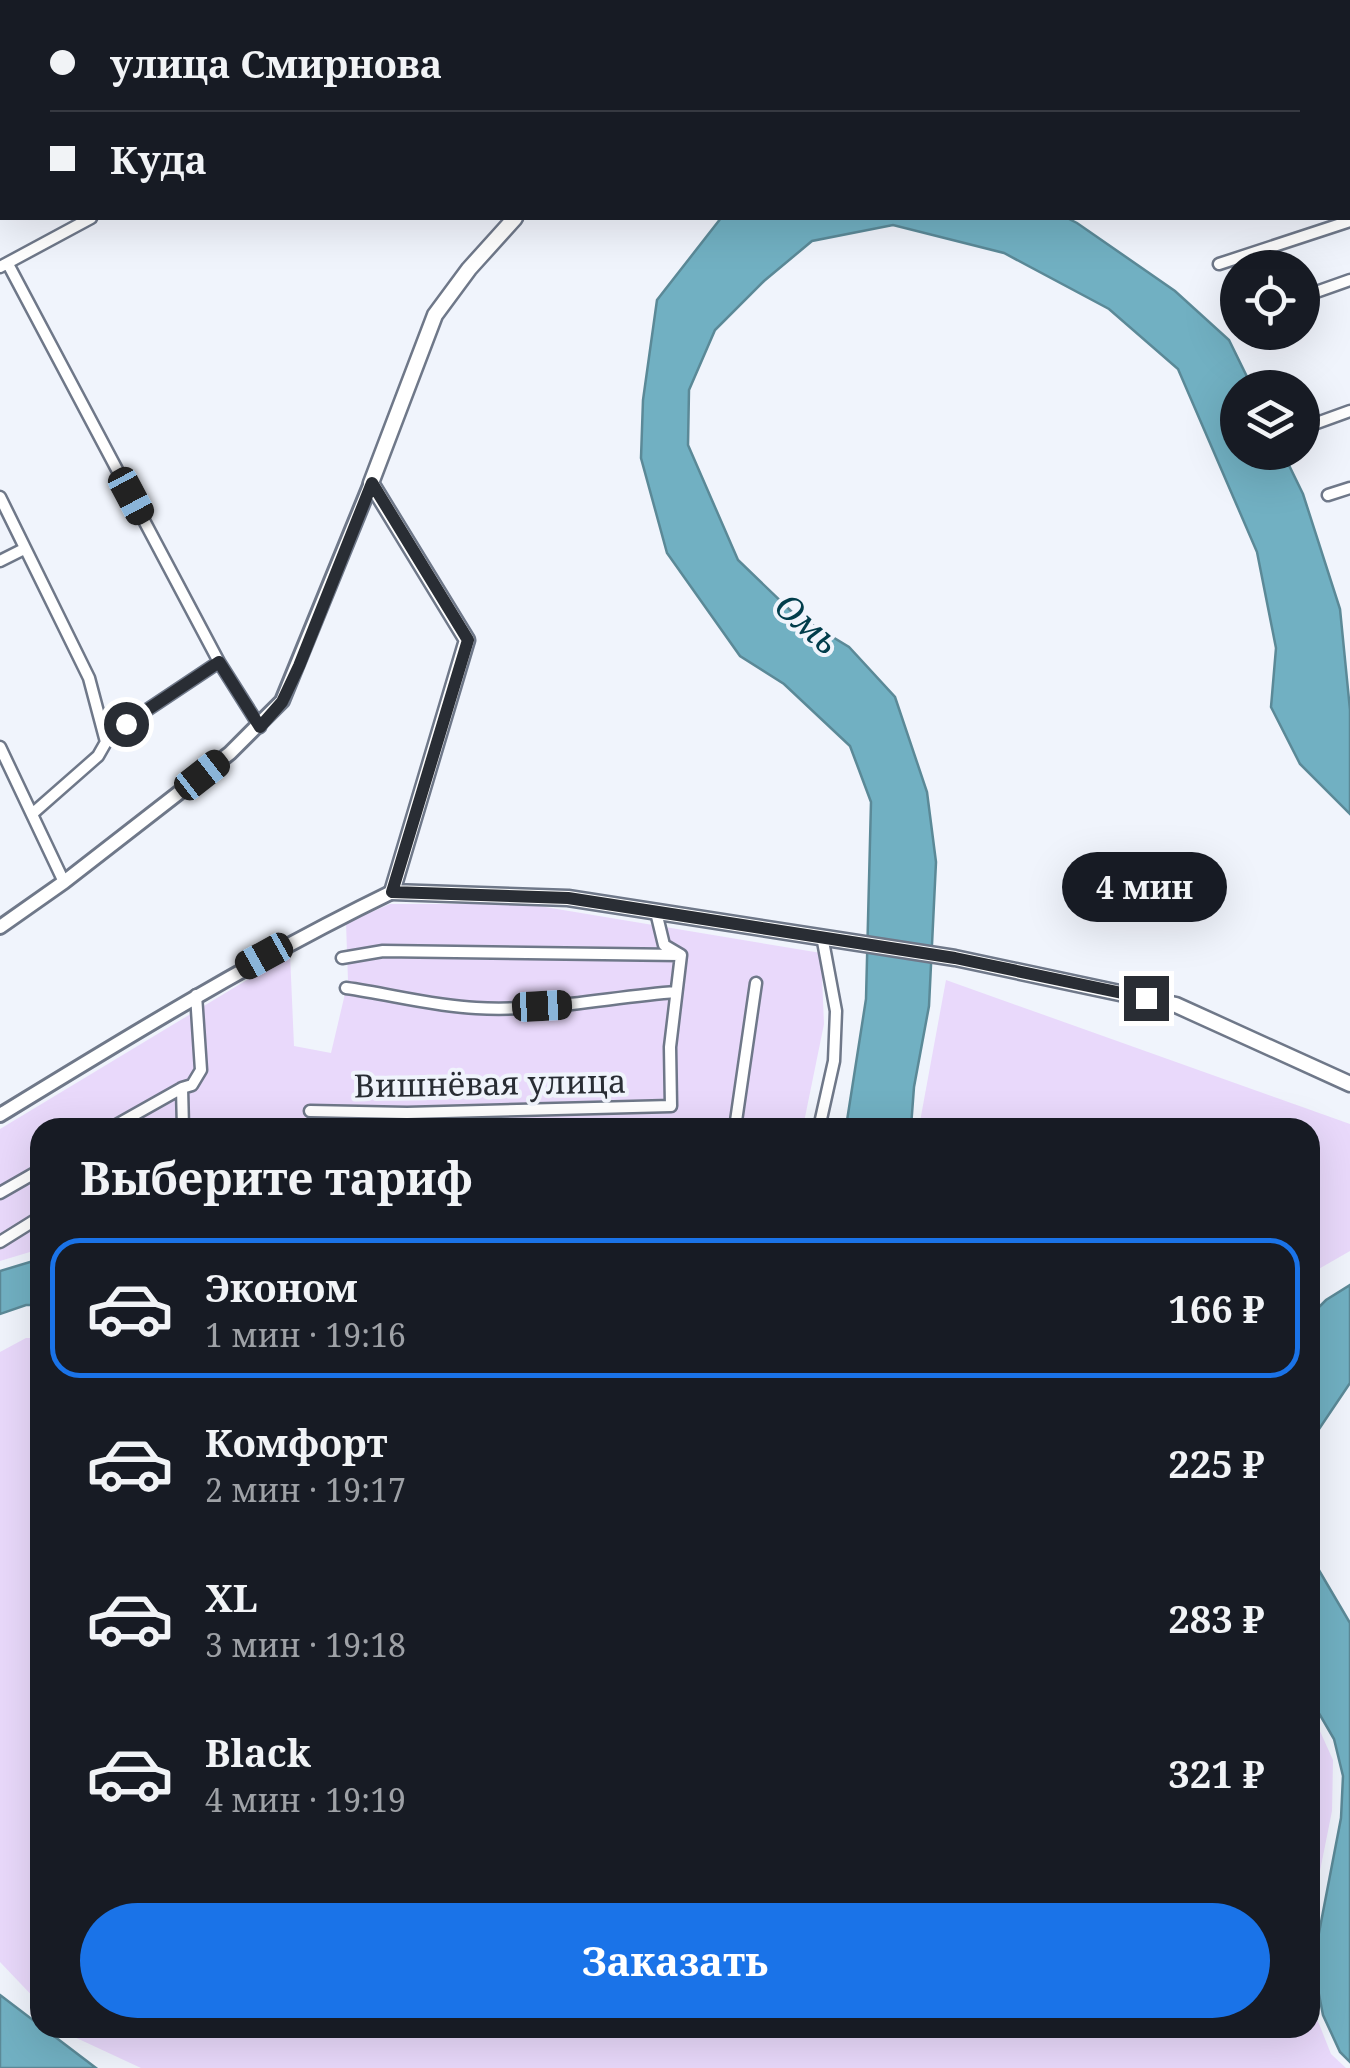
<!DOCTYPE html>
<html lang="ru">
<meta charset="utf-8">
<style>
body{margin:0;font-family:"Noto Serif",serif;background:#242831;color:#f1f3f6;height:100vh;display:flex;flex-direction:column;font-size:38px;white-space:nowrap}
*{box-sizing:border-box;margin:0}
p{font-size:32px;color:#9ea1a6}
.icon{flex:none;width:55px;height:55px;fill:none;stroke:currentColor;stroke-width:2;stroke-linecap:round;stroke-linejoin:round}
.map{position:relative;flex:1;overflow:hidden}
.sheet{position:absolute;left:30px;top:1118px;width:1290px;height:920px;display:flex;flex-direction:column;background:#171b24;border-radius:30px;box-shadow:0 10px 40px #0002}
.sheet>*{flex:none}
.hud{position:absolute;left:0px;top:0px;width:1350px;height:220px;box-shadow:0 10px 40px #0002;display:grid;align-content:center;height:220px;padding:0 50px;background:#171b24}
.tools{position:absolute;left:1220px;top:250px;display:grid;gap:20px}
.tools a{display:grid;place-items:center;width:100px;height:100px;border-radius:50%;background:#171b24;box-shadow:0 10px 40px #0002;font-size:50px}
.end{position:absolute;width:45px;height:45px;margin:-22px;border:12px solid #292d34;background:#fff;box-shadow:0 0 0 5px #fff}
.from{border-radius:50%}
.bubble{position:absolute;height:70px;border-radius:35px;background:#171b24;box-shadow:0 10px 40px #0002;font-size:32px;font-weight:700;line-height:70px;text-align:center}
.car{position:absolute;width:30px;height:60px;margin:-30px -15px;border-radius:12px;box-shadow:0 0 8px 2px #0007;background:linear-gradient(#222 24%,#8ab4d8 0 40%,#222 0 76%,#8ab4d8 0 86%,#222 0)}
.hud b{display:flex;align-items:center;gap:35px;height:95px;font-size:38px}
.hud b+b{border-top:2px solid #363941}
.hud i{width:25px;height:25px;background:#f1f3f6}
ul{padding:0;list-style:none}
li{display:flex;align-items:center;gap:30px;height:140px;margin:0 20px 15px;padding:0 30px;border:5px solid transparent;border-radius:30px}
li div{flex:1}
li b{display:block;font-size:38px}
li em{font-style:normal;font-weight:700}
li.active{border-color:#1a73e8}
li>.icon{width:90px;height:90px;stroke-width:1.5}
h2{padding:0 50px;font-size:45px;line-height:120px}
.cta{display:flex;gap:20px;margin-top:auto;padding:20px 50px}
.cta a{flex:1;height:115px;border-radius:60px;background:#1a73e8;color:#fff;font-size:40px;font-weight:700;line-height:115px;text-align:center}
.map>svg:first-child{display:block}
.green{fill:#e9d9fb}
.water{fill:#71b0c2;stroke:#5b8997;stroke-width:2.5}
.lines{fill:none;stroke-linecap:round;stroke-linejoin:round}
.minor-casing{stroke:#6f7889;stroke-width:15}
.tertiary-casing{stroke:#6f7889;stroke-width:18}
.secondary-casing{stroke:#6f7889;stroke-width:19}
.minor{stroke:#fff;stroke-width:10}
.tertiary{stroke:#fff;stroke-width:12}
.secondary{stroke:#fff;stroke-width:14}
.route{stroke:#292d34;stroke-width:12}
.labels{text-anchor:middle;stroke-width:8;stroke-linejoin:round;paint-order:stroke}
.street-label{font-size:32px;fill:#292d34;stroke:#f0f4fc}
.water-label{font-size:35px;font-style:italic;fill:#013d4b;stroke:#f0f4fc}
</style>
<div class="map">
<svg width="1350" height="2068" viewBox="0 0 1350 2068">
<rect width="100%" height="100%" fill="#f0f4fc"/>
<path class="green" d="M390,904H527L821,953L824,1024L803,1127L40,1128V1249L0,1261V1129L290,954L294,1046L331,1053L348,981L346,923Z
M946,980L1350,1124V1251L1310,1274V1128L919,1127Z
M26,1338H40V2004L0,1962V1352Z
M1310,1709L1333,1760L1332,1811L1310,1921Z
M1310,2001L1331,2054L1346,2068H141L70,2035L63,2028H1310Z"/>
<path class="water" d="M721,218H1067L1077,223L1175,291L1229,340L1252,387L1238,388V452L1283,453L1303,494L1340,609L1350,710V814L1300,764L1271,707L1276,648L1257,552L1178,369L1109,309L1004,253L893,225L812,241L764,281L715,330L689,390L688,445L738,560L793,613L849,647L895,697L927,792L936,862L929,1006L914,1087L911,1127H846L866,999L871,802L850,746L784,684L740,656L667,553L641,458L643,400L657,300Z
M40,1259V1305H26L0,1314V1271Z
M1350,1285V1383L1317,1432L1310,1452V1316L1326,1300Z
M1310,1555L1350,1623V2062L1340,2052L1323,2015L1313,1964L1341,1818L1343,1776L1334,1739L1310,1698Z
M0,1995L96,2068H0Z"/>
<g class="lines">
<g class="minor-casing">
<path id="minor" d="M52,0L54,2
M923,0L924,2
M1194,0L1196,2
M1348,65L1350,64
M8,264L219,662L260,727
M1219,264L1350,221
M0,267L91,218
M1302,297L1350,280
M1235,320L1238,319
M1303,428L1350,411
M1328,495L1350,488
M0,497L89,678L106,742
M0,561L24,549
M0,747L64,882
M32,814L98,756L106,742L126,724L219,662
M342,958L383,951L680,955
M346,988C389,994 433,1006 476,1008C543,1012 610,997 676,992
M310,1111L407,1113L671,1106L670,1047L681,955L664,945L656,912
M111,1128L182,1088
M183,1128L182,1088L192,1085L201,1070L196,995
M735,1128L756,983
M819,1128L834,1061L836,1011L822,936
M0,1193L40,1170
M0,1242L40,1217"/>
</g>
<g class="tertiary-casing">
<path id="tertiary" d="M581,0L582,2
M16,2L19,0
M0,13L2,12
M0,927L64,882L230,753L282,701L371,483
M0,1115C129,1036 256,958 392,892"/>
</g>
<g class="secondary-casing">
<path id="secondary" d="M371,0L373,2
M515,218L469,269L435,315L371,483L467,640L392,892L568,898L955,958L1176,1005L1350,1084"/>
</g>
<use href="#minor" class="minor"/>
<use href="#tertiary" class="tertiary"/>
<use href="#secondary" class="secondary"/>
</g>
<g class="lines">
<path class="route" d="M126,724L219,662L260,727L282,702L299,666L372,483L468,640L392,892L568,898L955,958L1146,998"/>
</g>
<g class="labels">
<g class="street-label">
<text transform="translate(490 1084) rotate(-1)" y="11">Вишнёвая улица</text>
</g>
<g class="water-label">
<text transform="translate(807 624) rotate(41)" y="12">Омь</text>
</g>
</g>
</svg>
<div class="tools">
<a><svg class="icon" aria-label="locate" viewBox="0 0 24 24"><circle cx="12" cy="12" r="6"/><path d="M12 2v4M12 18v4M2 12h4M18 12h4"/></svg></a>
<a><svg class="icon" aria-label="layers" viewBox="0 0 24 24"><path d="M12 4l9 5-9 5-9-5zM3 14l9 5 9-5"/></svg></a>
</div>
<i class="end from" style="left:126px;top:724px"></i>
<i class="end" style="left:1146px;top:998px"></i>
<div class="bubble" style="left:1062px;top:852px;width:165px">4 мин</div>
<i class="car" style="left:131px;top:496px;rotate:152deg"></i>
<i class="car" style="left:202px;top:775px;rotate:52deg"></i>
<i class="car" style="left:264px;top:956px;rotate:241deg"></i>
<i class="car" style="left:542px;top:1006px;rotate:87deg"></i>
<div class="hud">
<b><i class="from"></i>улица Смирнова</b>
<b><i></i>Куда</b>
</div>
<section class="sheet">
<h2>Выберите тариф</h2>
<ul>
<li class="active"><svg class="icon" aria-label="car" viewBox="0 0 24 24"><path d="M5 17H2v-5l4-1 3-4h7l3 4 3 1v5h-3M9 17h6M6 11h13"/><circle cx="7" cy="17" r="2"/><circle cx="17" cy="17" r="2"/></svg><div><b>Эконом</b><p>1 мин · 19:16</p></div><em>166 ₽</em></li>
<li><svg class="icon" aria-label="car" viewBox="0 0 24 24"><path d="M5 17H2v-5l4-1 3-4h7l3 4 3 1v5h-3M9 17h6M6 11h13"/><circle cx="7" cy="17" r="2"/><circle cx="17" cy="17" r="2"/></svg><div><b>Комфорт</b><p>2 мин · 19:17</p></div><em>225 ₽</em></li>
<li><svg class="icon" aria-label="car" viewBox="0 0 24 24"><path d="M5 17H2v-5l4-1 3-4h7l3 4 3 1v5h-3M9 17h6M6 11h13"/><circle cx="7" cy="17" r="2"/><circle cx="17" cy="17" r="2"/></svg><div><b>XL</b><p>3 мин · 19:18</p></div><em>283 ₽</em></li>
<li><svg class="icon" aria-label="car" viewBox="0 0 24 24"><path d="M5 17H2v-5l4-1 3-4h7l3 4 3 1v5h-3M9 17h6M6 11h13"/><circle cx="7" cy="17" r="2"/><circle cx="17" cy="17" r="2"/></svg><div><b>Black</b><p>4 мин · 19:19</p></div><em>321 ₽</em></li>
</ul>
<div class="cta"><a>Заказать</a></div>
</section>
</div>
